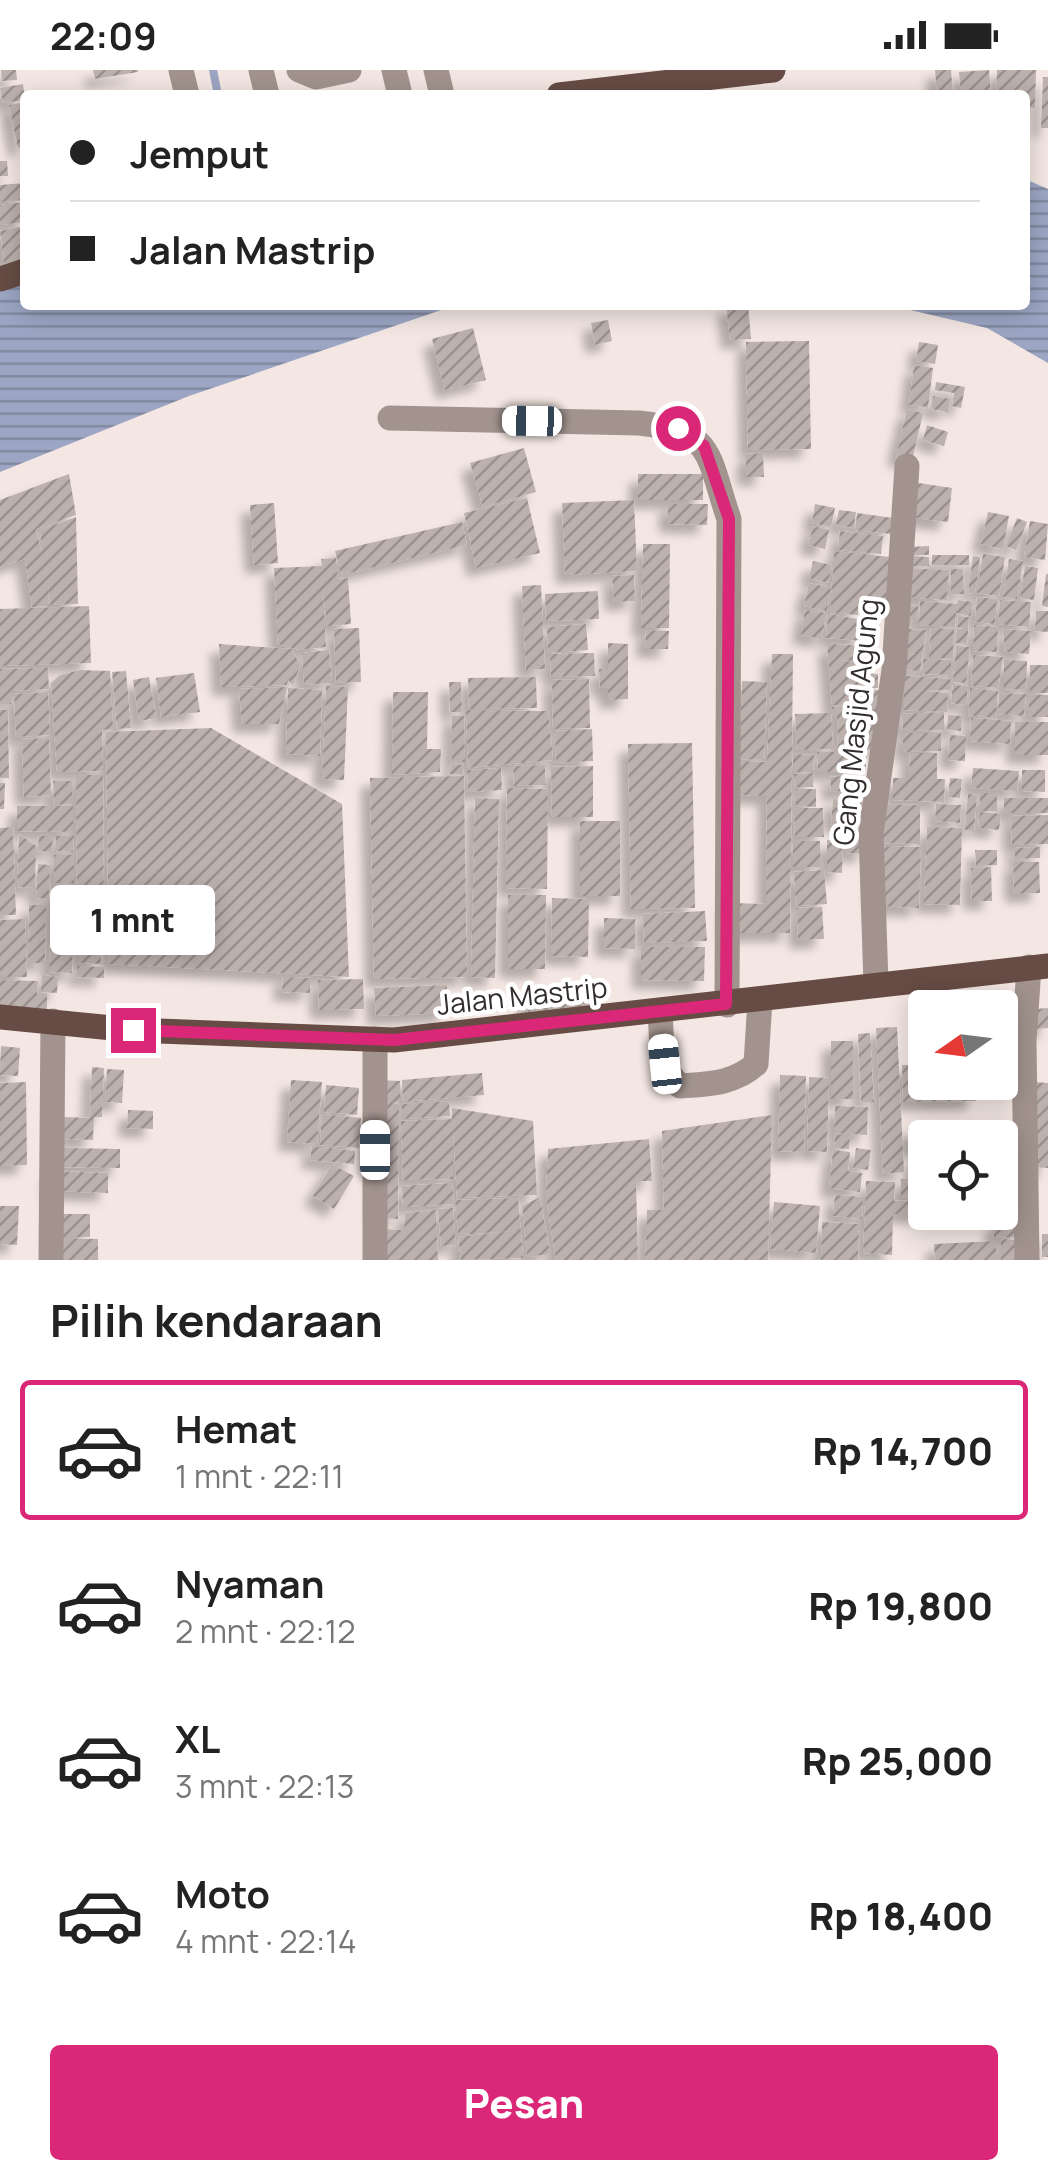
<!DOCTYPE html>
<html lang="id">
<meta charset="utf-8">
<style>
body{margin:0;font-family:Manrope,sans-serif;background:#f6f6f6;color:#222;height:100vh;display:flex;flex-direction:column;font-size:38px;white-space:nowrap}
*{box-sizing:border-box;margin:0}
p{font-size:32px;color:#767676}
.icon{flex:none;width:55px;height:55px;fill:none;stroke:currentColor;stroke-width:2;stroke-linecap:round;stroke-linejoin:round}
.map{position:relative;height:1190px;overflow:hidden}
.sheet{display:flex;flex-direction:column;background:#fff;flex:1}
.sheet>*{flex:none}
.guide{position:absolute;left:20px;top:20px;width:1010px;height:220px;border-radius:10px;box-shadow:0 5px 25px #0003;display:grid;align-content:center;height:220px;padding:0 50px;background:#fff}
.needle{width:65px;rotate:256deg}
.tools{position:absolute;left:908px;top:920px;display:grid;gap:20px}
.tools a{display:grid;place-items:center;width:110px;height:110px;border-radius:10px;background:#fff;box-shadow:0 5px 25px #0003;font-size:50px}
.end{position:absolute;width:45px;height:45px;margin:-22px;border:12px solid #db2777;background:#fff;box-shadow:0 0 0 5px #fff}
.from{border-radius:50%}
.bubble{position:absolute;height:70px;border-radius:10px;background:#fff;box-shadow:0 5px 25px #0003;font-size:32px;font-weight:800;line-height:70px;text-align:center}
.car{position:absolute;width:30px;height:60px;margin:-30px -15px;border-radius:12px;box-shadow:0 0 8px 2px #0007;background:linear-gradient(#fff 24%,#345 0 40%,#fff 0 76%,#345 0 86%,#fff 0)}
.guide b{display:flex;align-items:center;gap:35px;height:95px;font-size:38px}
.guide b+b{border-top:2px solid #e0e0e0}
.guide i{width:25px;height:25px;background:#222}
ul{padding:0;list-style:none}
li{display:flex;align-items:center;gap:30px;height:140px;margin:0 20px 15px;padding:0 30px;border:5px solid transparent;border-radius:10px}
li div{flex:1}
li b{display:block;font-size:38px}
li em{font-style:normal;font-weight:800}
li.on{border-color:#db2777}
li>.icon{width:90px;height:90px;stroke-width:1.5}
h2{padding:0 50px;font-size:45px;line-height:120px}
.action{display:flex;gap:20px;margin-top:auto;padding:20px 50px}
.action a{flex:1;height:115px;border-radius:10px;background:#db2777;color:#fff;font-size:40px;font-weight:800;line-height:115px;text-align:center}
.status{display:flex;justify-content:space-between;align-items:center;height:70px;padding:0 50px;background:#fff;direction:ltr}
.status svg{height:28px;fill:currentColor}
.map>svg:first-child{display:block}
.water{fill:url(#water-rules)}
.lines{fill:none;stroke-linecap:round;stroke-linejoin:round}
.stream{stroke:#9ca6c4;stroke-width:8}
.building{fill:url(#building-hatch);filter:url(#shadow)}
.minor{stroke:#a2938e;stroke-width:25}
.major{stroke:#664c44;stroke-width:25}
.route{stroke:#db2777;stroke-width:12}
.labels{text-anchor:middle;stroke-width:9;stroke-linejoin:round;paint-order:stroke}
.street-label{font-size:28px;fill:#332e2d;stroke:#fff}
</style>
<div class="status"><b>22:09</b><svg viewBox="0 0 49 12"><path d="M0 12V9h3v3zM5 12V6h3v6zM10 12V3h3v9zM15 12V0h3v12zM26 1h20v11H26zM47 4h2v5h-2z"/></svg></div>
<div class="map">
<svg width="1048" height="1190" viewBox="0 0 1048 1190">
<defs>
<pattern id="water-rules" width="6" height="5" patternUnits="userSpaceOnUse" patternTransform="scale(2.5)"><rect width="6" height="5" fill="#9ca6c4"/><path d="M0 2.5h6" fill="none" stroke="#8088a0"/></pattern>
<pattern id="building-hatch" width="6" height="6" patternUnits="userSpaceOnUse" patternTransform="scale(2.5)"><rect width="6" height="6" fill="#bdb1ae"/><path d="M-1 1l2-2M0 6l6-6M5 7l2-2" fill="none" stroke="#9a908e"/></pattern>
<filter id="shadow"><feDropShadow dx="-9" dy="9" stdDeviation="5" flood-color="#0004"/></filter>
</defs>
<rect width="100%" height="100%" fill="#f4e7e3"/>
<path class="water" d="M1025,109L1048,119V293L987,258L889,235H1025Z
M25,212V235H456L189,326L0,402V221Z"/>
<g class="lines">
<path class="stream" d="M213,0L218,25"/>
</g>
<path class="building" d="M1,0H16L17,10L2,11Z
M93,0H138V2L95,9Z
M935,0H951L953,25H937Z
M989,0L991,25H961L959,2Z
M997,0H1036L1035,38L1025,37V25H996Z
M1043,7H1048V58H1041Z
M23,14L25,30L3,33L0,18Z
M25,32V76L18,78L9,35Z
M0,91H7L8,106H0Z
M25,113V130L0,132V115Z
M25,132V152L0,155V135Z
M23,156L25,191L4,195L0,161Z
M726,235H748L751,269L730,270Z
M608,250L612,271L595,275L591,253Z
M473,258L486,310L445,320L432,269Z
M809,271L811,379L748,380L746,272Z
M919,272L938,275L935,294L916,291Z
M914,295L933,298L928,337L909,335Z
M936,312L965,317L961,338L952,336L954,323L935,320Z
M933,326L950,329L948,342L931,339Z
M907,339L923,343L912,391L896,387Z
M927,355L948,362L944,376L923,370Z
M524,378L536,422L483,437L470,393Z
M763,383L764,407H746V384Z
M69,404L76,445L36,459L42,484L40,460L76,447L78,534L50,535L48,516L49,536L32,537L25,489L0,497V430Z
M638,404H703V430H638Z
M912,412L952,418L948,452L907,447Z
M527,428L540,483L476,498L464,443Z
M634,430L637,501L565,505L562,433Z
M274,433L278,493L254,495L250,435Z
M668,434H708L707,455L668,454Z
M815,434L835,438L831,457L812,453Z
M839,440L856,442L854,458L836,455Z
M988,442L1009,446L1003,479L981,474Z
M857,443L893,448L891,464L855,460Z
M1017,448L1027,452L1016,480L1006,476Z
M1030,451L1048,454L1045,490L1024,487Z
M462,452L467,475L341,505L335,481Z
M813,456L829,460L825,479L808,475Z
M840,461L883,466L881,484L838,480Z
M643,474H670L669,558H641Z
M929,476V485H908V477Z
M834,481L890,487L889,531L859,528L858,545L830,543Z
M983,484L1005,487L999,526L977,523Z
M932,485H969V495H932Z
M907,486L929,487V496H907Z
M973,486L980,487L975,524L968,523Z
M336,488L338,509L348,508L351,554L327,556L323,520L326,577L300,580L278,574L274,498L322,496L321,489Z
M1009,489L1023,491L1017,529L1003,527Z
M813,491L832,495L828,513L809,508Z
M1025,496L1038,498L1034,530L1020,528Z
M908,498L949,500L947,530L906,527Z
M951,499H963L964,524H951Z
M1046,504H1048V537L1042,536Z
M634,505L635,531L614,532L612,506Z
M809,513L831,518L827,541L804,536Z
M541,515L545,599L526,600L522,516Z
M598,521L599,549L546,551L545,524Z
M977,527L997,529L995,554L975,552Z
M958,530L973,532L971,546L956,543L955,557L919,555L920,531L957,534Z
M1000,530L1031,532L1029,557L998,554Z
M901,535L918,536L917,551L899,550Z
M89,536L91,593L0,596V539Z
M805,540L826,543L822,569L801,565Z
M1036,541H1048V562L1035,561Z
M828,544L864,550L862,571L826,568Z
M958,546L969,547L967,574L955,573L957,559H964L957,557Z
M586,554L588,580L548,583L547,557Z
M974,555L998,557L997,582L973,581Z
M359,558L361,612L336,613L334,559Z
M931,558L954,559L953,588H929Z
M905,559L926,560L920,601L896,600V585H916L904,583Z
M1003,559L1031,561L1029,584L1005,582Z
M646,560L669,561L668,579H645Z
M608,573L628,574V629L608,630V618H600L599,599H608Z
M219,574L292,579L300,596L293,615L288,610L287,615L221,617Z
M827,574L875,576L874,592L836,590L873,594V604H878V618L839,621L883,620L878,645H869L865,635L866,646H878L879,680H866V701L818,702L817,682H838L837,646H832V637L851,636L832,635Z
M956,576L970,577L966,613L953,612Z
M329,580L332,613L304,615L302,583Z
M594,583L595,606L551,607L550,584Z
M772,584H793L790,863H728V833L766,834L767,726L737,725L738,691L767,692Z
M973,585L1003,587L998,618L971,616Z
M923,589L951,590V605L922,604Z
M1004,590L1027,591L1026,620L1004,619Z
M1030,595H1048V623H1030Z
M48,598L49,619L11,621V634H0V599Z
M80,600L110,601L113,659L102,660L103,701L57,702L51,613L60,605Z
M126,601L131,658L117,659L112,602Z
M194,603L200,642L161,647L156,608Z
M897,605L950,609V620L924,621L948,623L947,642L904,640V621H896Z
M149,607L156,648L139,651L133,610Z
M536,607L537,638L469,639L468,608Z
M589,609L590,658L553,659L552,610Z
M742,611L767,612L764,690L739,689Z
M449,612H461L462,642H450Z
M953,615L968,616L966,635L951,633Z
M326,616L348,617L344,710L322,709Z
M287,617L279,654H242L239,619Z
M288,618L322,620L320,686L286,684Z
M970,618L998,621L996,648L968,645Z
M48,622L50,665L16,667L14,624Z
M393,622H428L427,679H441L440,702L392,705Z
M999,623L1026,624L1024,646L998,644Z
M1029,624L1048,625V647H1029Z
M0,640H8L9,708H0Z
M466,640L548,641L553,690L468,698Z
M944,642V660L903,661L902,644Z
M831,643L833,679L797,680L795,644Z
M948,645L962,646L961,661L947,660Z
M452,646H464L465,692H452Z
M971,648L1011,651L1010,674L970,671Z
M1015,652H1048V685H1015Z
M211,658L342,734L349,907L109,894L106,662Z
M592,659L593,691L556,693L555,661Z
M903,663H941V681L903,682Z
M950,665L966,666L965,691L948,690Z
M49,668L51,725L24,727L22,669Z
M692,673L695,838L631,839L628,674Z
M910,683H937V709H945L944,732L893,730V708H909Z
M793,684L814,685L813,702H793Z
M451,694L464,695L463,704H450Z
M545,695V715L514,716L513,696Z
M593,696V747H552L551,697Z
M501,698L502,720L468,722L467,700Z
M973,698L1019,701L1017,721L971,718Z
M1022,700H1045V722L1022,721Z
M813,703V717H795L794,704Z
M76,705H103L104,842H77Z
M856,705L857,720L831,722L830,707Z
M464,706L467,907L374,909L370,708Z
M950,708L962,709L960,728L948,727Z
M53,711H72V734L54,735Z
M0,713H5L4,739H0Z
M507,718L548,719L547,819L506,818Z
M796,719H816V737L796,736Z
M980,723H997V741H980Z
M968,724L977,725L974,761L965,760Z
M475,728L499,729L495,908L471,907Z
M1004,728H1048V743H1004Z
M833,729L868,732L866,757L831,754Z
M876,734L920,735V774L875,773Z
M936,734L961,735L960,753L935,751Z
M17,736H73V762L17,761Z
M794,738H823L824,767H795Z
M980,742L1001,744L999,760L978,758Z
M1048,745V774L1012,775L1011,746Z
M580,751H620V826H580Z
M13,757L16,845H0V758Z
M927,757L962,758L960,835L924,834Z
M847,759L866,760L865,784L846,783Z
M19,764L36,776L35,818L17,817Z
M39,766H53L52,782L38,781Z
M56,766H74L73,782L56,781Z
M827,770L843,771L842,803L827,802Z
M793,771H820L821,797H793Z
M877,776L921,777L919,838L876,836Z
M1040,777V788L1015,789V778Z
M975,780H997V795L976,796Z
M54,785H74V813H54Z
M1013,792H1039L1040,823L1014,824Z
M38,794L50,795L49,829L36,828Z
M991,797L992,831H972L971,798Z
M824,800L827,834L796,836L794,802Z
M52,817L75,818L72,903L49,902Z
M508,825H546L545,899H508Z
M552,828L589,829L588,887L551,886Z
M29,835H46L45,893H28Z
M822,837L824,869L798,870L797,838Z
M705,841L707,871L644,873L643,844Z
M80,843H102L101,894L79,893Z
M604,848L635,849V879L604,878Z
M25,849L27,907H0V850Z
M641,877H705L704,911L641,910Z
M77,896L104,897V908L76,907Z
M42,905L58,907L57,923L41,922Z
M283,907L311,908L310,923L282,922Z
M363,909L364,939L319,940L318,910Z
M0,910L38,911L37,924H47V943L0,941Z
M598,913L601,935L528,944L525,922Z
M447,915L448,943L376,946L374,918Z
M1048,938V958L1037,959L1035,939Z
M897,957L904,1102L883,1104L876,958Z
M870,963L874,1032H861L858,964Z
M831,971H853V1029H831Z
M1,976L20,978L18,1006L0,1005Z
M902,995H925V1012H976V1031L903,1032Z
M92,997L104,998L102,1047H94L93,1070L63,1069V1047L90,1048Z
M107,999L124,1000L122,1033L105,1032Z
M482,1003L484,1025L403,1032L402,1010Z
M780,1005L806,1006L804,1082L778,1081Z
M809,1007L829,1008L827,1082L807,1081Z
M291,1010L322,1012L317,1074L287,1072Z
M379,1010L400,1011V1032L392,1033L399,1034L398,1149L377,1148Z
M26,1012L27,1095L0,1096V1013Z
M1034,1012L1048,1013V1098L1030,1097Z
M326,1015L359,1018L357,1045L324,1042Z
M449,1031L450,1046L402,1049V1034Z
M835,1036L868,1037L867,1065L834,1063Z
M452,1038L533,1051L537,1125L457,1128L453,1060V1109L403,1110L401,1051L452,1049Z
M128,1040L153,1041V1059L127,1058Z
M322,1044L361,1048L359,1078L320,1075Z
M772,1045L768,1190H645L647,1140H664L662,1061Z
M955,1057V1068H925V1079H909L908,1058Z
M835,1065H850L849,1079L834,1078Z
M649,1069L652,1111H636L638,1190H556L546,1129L548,1079Z
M312,1076L355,1081L354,1094L310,1090Z
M63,1078L120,1079V1098L62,1097Z
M856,1078L871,1080L868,1100L853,1098Z
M833,1080L850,1082L848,1101L862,1103L860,1122L829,1118Z
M925,1086V1106H915L913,1088Z
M332,1094L354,1106L334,1139L313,1126Z
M52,1101L108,1103V1123L52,1121Z
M1008,1107H1018V1128H1009Z
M901,1109H925V1129H901Z
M1000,1110H1006V1128H1000Z
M866,1111L895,1112L894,1131L925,1130V1144H893L892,1185L863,1183Z
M452,1113L454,1134L403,1137L402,1116Z
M835,1125L863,1127L862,1149L833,1146Z
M540,1127L550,1184L527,1187L522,1136Z
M518,1128L523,1188L461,1190L458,1167L513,1161L458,1165L455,1130Z
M1020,1129L1021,1167L994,1168L993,1153H1002L1001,1130Z
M774,1132L820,1136L816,1183L770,1179Z
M0,1136H19L17,1175L0,1174Z
M453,1138L456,1175L441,1176L438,1139Z
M436,1140L438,1190H380V1159L404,1160L405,1143Z
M55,1144H90V1167H55Z
M822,1152L859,1154L858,1190H821Z
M1042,1164H1048V1187H1042Z
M60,1168L98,1169V1190H60Z
M1001,1169L1018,1170V1190H1001Z
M996,1171V1190H935L934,1174Z"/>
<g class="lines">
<path class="minor" d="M181,0L187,25
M261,0L267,25
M299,0L316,7L349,0
M394,0L400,25
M436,0L442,25
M390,348L639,353C715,361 707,385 729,449L727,935
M876,914L871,763L894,600L907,396
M660,942C662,966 659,999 680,1016C708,1014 734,1014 756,994L760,930
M51,1190L53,951
M375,1190V969
M1027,1190L1024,971L1029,897"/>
<path class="major" d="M559,25L773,0
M0,209L25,201
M0,947L133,960L394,970L1048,896"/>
</g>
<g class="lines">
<path class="route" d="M133,960L394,970L726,934L729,449L704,376L678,358"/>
</g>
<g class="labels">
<g class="street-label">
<text transform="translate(856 652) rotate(-84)" y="10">Gang Masjid Agung</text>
<text transform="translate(522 926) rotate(-6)" y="10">Jalan Mastrip</text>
</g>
</g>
</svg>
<div class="tools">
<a><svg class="needle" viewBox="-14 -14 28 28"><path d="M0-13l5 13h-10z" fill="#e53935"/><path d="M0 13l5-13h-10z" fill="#767676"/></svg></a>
<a><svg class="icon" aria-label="locate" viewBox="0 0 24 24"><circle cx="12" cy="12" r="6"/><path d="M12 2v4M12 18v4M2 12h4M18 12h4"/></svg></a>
</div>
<i class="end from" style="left:678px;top:358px"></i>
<i class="end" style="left:133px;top:960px"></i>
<div class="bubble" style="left:50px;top:815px;width:165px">1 mnt</div>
<i class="car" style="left:532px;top:351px;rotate:271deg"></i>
<i class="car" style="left:665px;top:994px;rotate:354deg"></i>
<i class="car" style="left:375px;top:1080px;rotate:0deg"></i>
<div class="guide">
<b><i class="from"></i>Jemput</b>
<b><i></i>Jalan Mastrip</b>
</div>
</div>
<section class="sheet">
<h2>Pilih kendaraan</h2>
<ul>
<li class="on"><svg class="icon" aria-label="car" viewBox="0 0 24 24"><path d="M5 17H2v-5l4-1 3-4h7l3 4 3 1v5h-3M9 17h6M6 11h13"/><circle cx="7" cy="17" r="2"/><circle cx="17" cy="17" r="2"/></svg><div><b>Hemat</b><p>1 mnt · 22:11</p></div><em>Rp 14,700</em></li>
<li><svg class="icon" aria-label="car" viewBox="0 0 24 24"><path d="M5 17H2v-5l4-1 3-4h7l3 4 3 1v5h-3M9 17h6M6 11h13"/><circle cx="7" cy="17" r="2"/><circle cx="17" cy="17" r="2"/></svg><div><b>Nyaman</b><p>2 mnt · 22:12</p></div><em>Rp 19,800</em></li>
<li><svg class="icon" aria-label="car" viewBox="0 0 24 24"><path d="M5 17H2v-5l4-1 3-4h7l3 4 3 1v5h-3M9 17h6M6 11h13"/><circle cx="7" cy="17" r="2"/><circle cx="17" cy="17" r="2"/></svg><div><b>XL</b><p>3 mnt · 22:13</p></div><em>Rp 25,000</em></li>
<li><svg class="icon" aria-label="car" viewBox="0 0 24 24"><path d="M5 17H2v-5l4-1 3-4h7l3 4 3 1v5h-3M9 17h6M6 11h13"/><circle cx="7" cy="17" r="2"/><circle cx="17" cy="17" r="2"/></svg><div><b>Moto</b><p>4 mnt · 22:14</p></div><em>Rp 18,400</em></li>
</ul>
<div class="action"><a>Pesan</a></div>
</section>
